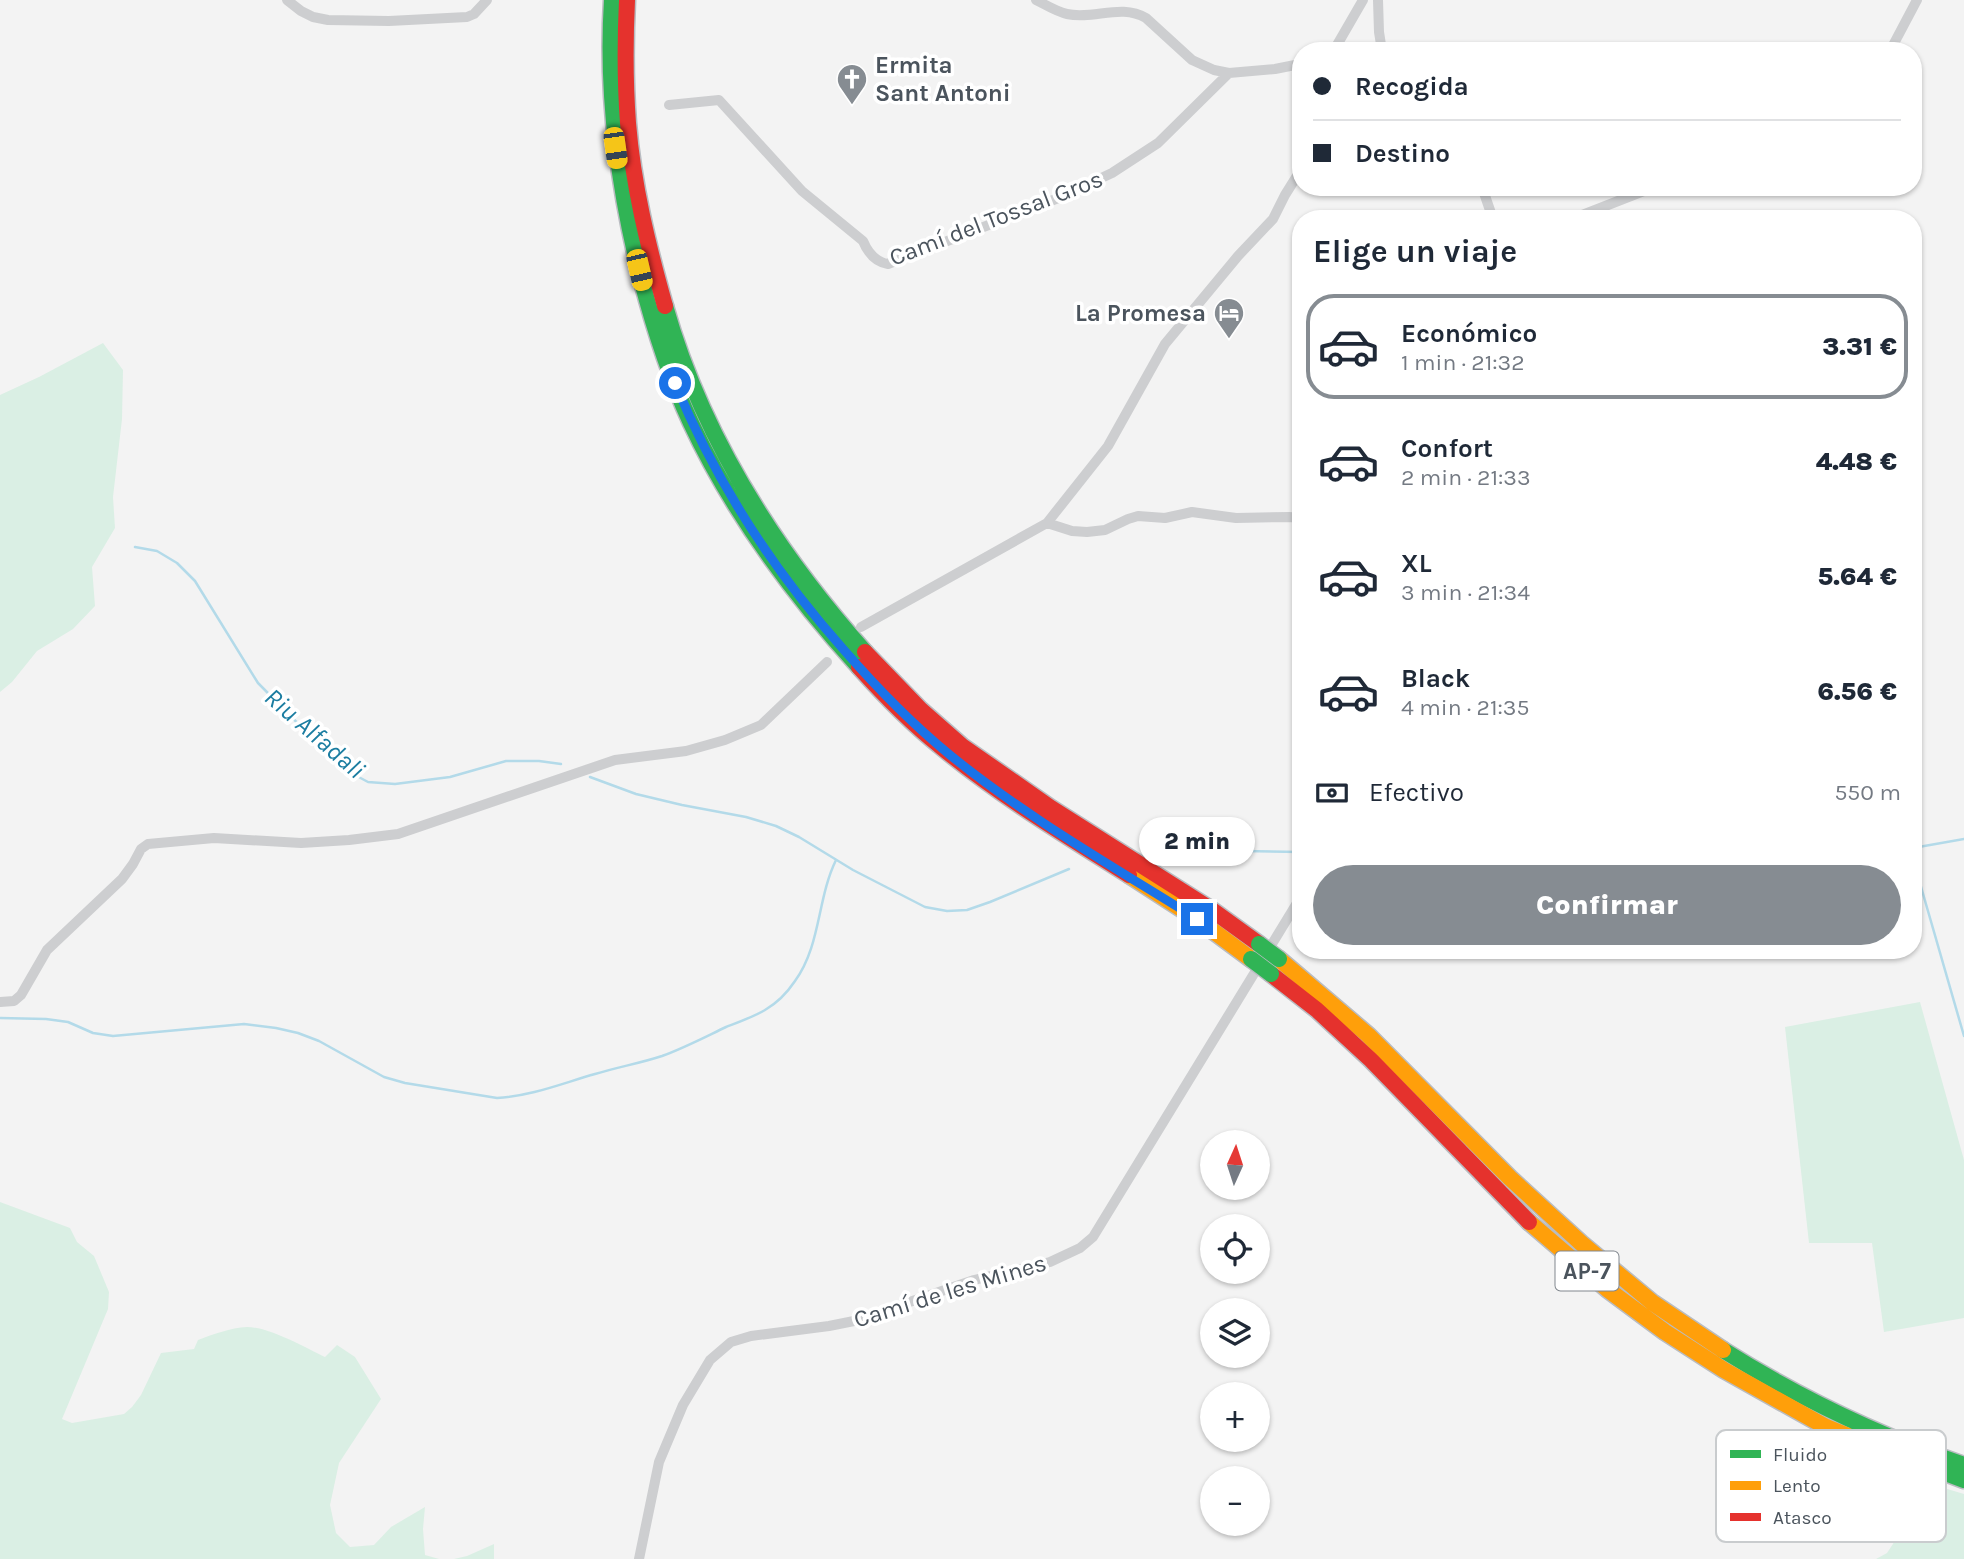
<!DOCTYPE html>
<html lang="es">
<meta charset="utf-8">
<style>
body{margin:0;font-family:Karla,sans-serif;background:#f2f2f3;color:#1f2937;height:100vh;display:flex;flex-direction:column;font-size:26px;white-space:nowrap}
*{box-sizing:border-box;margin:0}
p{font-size:23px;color:#747a83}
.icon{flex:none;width:38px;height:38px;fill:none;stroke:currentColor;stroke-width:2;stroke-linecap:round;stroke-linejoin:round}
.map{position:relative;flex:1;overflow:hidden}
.side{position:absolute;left:1292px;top:210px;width:630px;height:749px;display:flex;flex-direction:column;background:#fff;border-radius:28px;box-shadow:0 2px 5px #0004}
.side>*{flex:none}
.banner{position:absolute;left:1292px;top:42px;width:630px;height:154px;border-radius:28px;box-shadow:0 2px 5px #0004;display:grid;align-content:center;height:154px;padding:0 21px;background:#fff}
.needle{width:46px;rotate:3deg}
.controls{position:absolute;left:1200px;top:1130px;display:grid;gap:14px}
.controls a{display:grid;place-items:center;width:70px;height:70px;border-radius:50%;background:#fff;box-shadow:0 2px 5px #0004;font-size:35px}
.end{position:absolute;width:32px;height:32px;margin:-16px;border:9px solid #1a73e8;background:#fff;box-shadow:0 0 0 4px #fff}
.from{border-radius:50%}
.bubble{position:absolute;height:49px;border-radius:24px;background:#fff;box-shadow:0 2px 5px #0004;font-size:23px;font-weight:800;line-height:49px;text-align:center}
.car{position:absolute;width:21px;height:42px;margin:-21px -10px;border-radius:9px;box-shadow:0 0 5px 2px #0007;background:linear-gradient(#f5c518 24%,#345 0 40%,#f5c518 0 76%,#345 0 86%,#f5c518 0)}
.banner b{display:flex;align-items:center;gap:24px;height:66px;font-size:26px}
.banner b+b{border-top:2px solid #e0e1e3}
.banner i{width:18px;height:18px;background:#1f2937}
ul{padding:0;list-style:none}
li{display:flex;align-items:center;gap:21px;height:105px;margin:0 14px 10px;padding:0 7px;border:4px solid transparent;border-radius:28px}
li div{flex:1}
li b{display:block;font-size:26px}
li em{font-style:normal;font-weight:800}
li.selected{border-color:#868c92}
li>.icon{width:63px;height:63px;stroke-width:1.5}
h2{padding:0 21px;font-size:32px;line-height:84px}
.pay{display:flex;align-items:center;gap:18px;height:77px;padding:0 21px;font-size:26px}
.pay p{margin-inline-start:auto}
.action{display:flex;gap:14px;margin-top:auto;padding:14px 21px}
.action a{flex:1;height:80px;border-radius:42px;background:#868c92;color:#fff;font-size:28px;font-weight:800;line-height:80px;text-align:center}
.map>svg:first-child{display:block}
.green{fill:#daefe4}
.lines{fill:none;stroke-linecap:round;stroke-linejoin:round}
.stream{stroke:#b3dae9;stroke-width:2.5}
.fast-casing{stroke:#b9bcc1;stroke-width:19}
.slow-casing{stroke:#b9bcc1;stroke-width:19}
.jam-casing{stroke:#b9bcc1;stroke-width:19}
.street{stroke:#cdced0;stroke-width:10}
.fast{stroke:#30b455;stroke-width:16}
.slow{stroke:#ff9f0a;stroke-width:16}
.jam{stroke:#e5322d;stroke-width:16}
.fast-bridge-casing{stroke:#b9bcc1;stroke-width:19;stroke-linecap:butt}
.fast-bridge{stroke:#30b455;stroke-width:16}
.route{stroke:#1a73e8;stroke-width:9}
.labels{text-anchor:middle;stroke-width:7;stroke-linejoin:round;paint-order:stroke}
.shield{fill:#fff;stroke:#81878e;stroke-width:2}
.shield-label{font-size:23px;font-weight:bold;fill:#4b545d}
.poi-label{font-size:24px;font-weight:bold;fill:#4b545d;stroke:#fff;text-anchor:start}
.street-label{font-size:24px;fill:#4b545d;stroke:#fff}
.water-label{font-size:26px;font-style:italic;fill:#1b7da1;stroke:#fff}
.key{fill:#fff;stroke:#c9ccce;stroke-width:2}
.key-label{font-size:19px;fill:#4b545d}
</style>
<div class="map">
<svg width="1964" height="1559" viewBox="0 0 1964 1559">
<rect width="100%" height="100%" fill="#f3f3f3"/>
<path class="green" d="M103,343L123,370L122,419L113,497L115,528L92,567L95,606L73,629L37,651L12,682L0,692V395L39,377Z
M1920,1002L1964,1160V1318L1884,1332L1872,1243H1809L1785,1027Z
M0,1202L70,1228L77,1242L94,1256L109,1292L108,1309L62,1419L72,1423L124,1414L132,1407L141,1395L161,1353L194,1349L198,1340C214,1334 230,1328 247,1327C269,1327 304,1347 325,1357L337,1345L355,1357L381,1399L339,1463L330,1505L336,1533L350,1547L374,1545L391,1527L425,1507L423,1529L425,1555L439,1559H0Z
M1927,1483L1964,1494V1559H1876L1887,1553L1912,1515Z
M494,1544V1559H454L467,1556Z"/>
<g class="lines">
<path class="stream" d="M135,547L157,551L177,563L195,581L258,683L326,752L355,775L368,782L395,784L450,777L506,761H539L561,764
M590,777L636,794L682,805L746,817L776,826L799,837L853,870L925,907L947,911L967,910L990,902L1069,869
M1913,848L1964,839
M1161,855L1184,850L1300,852
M1913,859L1964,1036
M0,1018L46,1019L68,1022L93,1033L113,1036L244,1024L276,1028L298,1033L319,1041L384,1077L405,1083L497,1098C532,1096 563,1083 595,1074C618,1067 641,1063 662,1056C684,1048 705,1037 726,1027C739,1022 753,1017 765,1010C777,1003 787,993 795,981C821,945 817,899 836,860"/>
<g class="fast-casing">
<path id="fast" d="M612,0C606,95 618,186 641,278C654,328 669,376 691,423C733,513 793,594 859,667
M665,306C702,437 775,551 865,652
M1723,1350C1799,1398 1879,1436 1964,1465
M1848,1436L1964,1480"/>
</g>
<g class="slow-casing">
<path id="slow" d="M1129,875L1197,919L1251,959
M1279,959L1368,1035L1510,1178L1581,1243L1653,1303L1723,1350
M1529,1222L1607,1289L1665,1332L1724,1370L1826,1427L1848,1436"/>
</g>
<g class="jam-casing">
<path id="jam" d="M627,0C625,41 625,82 628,123C633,185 648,246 665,306
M865,652L921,710L962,746L1051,808L1212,910L1259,944
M859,667C884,695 910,722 939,745C998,794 1064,834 1129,875
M1271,974L1317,1010L1371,1060L1529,1222"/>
</g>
<path class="street" d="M287,0L301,11L313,17L328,20L389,21L467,17L474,14L487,0
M1036,0C1046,5 1057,12 1067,14C1094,20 1121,3 1146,18L1192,60L1214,70L1229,73L1275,69L1300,64
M1378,0L1379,32L1382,51
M1337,51V45L1363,0
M1890,51L1917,0
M669,105L719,100L802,191L863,241C868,253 875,262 888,264L1061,197L1112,173L1158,143L1229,73
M1482,187L1493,219
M1572,219L1654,187
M1047,523L1072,531L1087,532L1105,530L1128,519L1138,516L1165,518L1192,512L1236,518L1289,517L1300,518
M861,627L1047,523L1108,446L1165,344L1238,256L1273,219L1285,195L1300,171
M1272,944L1300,898
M0,1002L14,1001L21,995L47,950L122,879L133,864L141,849L148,844L214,838L301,843L349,840L398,834L615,760L686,751L725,740L761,725L827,662
M639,1559L659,1462L683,1405L710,1360L731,1342L751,1336L829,1326L854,1321L974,1280L1050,1262L1080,1248L1093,1237L1255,972"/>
<use href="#fast" class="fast"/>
<use href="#slow" class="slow"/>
<use href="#jam" class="jam"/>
<g class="fast-bridge-casing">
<path id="fast-bridge" d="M1259,944L1279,959
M1251,959L1271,974"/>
</g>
<use href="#fast-bridge" class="fast-bridge"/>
</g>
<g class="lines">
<path class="route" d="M675,383C716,483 772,569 844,650C877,688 911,723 950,755C1026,817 1114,867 1197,919"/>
</g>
<defs>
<g id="church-pin" transform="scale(1.575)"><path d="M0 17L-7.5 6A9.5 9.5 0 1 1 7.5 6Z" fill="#868c92" stroke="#fff"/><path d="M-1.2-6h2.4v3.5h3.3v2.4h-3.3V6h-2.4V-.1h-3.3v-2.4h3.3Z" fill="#fff"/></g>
<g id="hotel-pin" transform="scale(1.575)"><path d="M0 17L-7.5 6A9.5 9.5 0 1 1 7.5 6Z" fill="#868c92" stroke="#fff"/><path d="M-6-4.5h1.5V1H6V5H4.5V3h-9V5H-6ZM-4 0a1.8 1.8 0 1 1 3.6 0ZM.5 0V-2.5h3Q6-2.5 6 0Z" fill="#fff"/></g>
</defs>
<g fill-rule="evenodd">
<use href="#church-pin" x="852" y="79"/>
<use href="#hotel-pin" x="1229" y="313"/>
</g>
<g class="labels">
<rect class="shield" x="1555.5" y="1251.5" width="63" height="39" rx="5"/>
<g class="shield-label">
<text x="1587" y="1279">AP-7</text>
</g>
<g class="poi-label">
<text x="875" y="73">Ermita<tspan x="875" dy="28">Sant Antoni</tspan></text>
<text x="1206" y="321" text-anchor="end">La Promesa</text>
</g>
<g class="street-label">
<text transform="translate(996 218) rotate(-21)" y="8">Camí del Tossal Gros</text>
<text transform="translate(950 1291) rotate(-17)" y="8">Camí de les Mines</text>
</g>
<g class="water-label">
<text transform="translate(315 733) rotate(41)" y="9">Riu Alfadali</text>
</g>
</g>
<rect x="1716" y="1430" width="230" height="112" rx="10" class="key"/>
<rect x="1730" y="1450" width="31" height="8" fill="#30b455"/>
<rect x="1730" y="1481" width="31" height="9" fill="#ff9f0a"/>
<rect x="1730" y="1513" width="31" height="8" fill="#e5322d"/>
<g class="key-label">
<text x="1773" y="1461">Fluido</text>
<text x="1773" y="1492">Lento</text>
<text x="1773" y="1524">Atasco</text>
</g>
</svg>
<div class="controls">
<a><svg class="needle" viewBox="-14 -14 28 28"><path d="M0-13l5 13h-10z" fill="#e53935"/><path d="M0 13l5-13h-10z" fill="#747a83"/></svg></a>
<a><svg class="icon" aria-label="locate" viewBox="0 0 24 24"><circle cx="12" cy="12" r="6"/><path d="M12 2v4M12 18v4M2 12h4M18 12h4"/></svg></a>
<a><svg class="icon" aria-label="layers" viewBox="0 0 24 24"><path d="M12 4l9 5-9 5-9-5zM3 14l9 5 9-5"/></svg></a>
<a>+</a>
<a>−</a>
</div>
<i class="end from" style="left:675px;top:383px"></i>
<i class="end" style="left:1197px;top:919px"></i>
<div class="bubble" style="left:1139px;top:817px;width:116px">2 min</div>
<i class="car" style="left:615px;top:148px;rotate:172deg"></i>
<i class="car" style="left:639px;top:270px;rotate:167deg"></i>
<div class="banner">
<b><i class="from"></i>Recogida</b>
<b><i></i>Destino</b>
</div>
<section class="side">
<h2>Elige un viaje</h2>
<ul>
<li class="selected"><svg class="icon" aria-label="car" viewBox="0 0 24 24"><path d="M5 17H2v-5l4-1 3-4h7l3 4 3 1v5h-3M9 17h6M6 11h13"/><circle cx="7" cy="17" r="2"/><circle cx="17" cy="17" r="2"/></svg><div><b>Económico</b><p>1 min · 21:32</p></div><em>3.31 €</em></li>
<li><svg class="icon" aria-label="car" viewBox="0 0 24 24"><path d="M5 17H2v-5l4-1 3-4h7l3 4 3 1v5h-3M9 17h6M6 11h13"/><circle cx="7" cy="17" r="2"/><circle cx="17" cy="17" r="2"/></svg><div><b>Confort</b><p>2 min · 21:33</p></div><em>4.48 €</em></li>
<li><svg class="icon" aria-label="car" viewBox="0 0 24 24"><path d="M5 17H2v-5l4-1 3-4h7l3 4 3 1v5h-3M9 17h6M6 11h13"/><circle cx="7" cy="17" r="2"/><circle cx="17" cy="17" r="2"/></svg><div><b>XL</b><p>3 min · 21:34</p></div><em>5.64 €</em></li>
<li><svg class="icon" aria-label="car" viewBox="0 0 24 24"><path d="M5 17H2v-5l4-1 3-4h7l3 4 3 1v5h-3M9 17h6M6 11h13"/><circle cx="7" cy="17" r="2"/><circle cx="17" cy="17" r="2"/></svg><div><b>Black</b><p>4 min · 21:35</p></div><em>6.56 €</em></li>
</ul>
<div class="pay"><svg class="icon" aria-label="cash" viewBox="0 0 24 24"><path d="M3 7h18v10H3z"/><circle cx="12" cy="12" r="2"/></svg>Efectivo<p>550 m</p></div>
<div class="action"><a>Confirmar</a></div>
</section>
</div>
